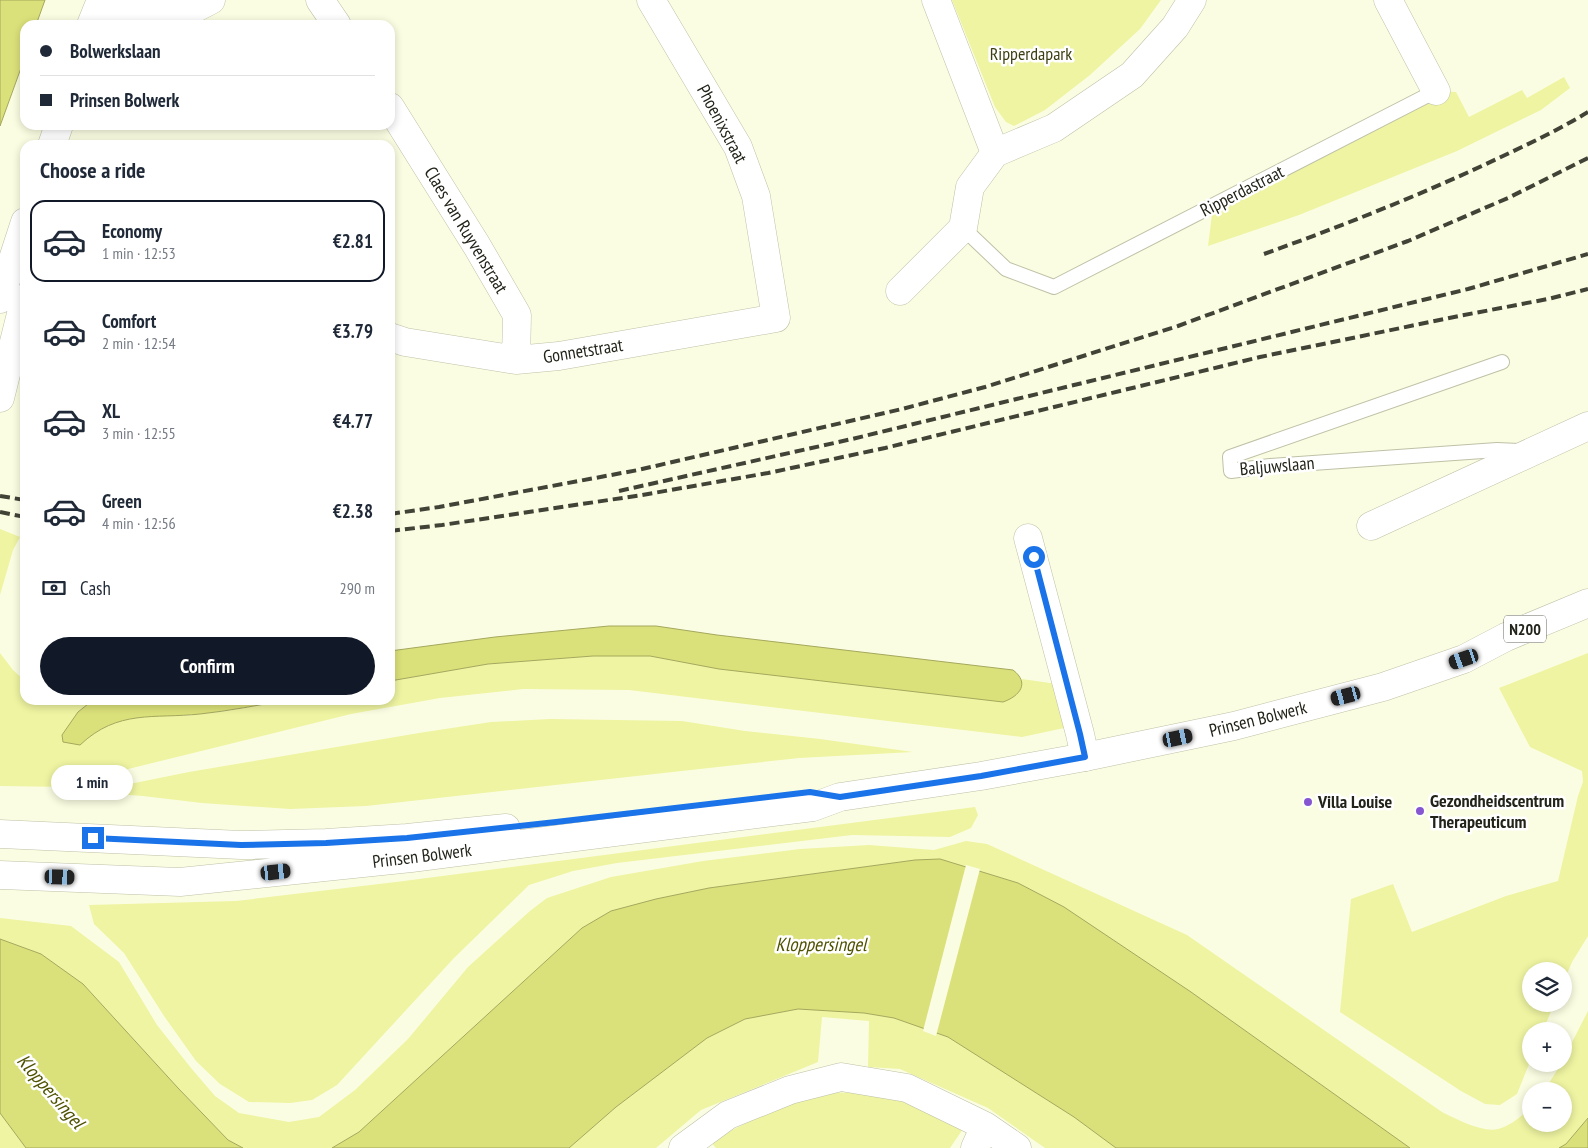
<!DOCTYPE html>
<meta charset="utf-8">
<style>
body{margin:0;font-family:"PT Sans Narrow",sans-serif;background:#f2f2f3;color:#1f2937;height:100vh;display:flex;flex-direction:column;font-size:19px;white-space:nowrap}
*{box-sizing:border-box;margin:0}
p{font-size:16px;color:#747a83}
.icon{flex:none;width:28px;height:28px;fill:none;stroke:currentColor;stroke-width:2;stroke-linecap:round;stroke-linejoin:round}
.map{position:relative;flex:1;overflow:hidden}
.side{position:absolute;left:20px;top:140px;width:375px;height:565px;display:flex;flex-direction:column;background:#fff;border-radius:15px;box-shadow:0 2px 8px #0003}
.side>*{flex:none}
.hud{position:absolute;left:20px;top:20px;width:375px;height:110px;border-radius:15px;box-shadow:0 2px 8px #0003;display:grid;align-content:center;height:110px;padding:0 20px;background:#fff}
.fabs{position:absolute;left:1522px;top:962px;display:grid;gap:10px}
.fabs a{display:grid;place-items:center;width:50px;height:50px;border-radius:50%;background:#fff;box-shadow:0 2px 8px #0003;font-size:25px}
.end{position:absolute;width:22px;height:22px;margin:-11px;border:6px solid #1a73e8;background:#fff;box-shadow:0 0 0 2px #fff}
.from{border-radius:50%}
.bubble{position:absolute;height:35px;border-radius:18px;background:#fff;box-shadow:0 2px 8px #0003;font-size:16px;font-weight:800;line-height:35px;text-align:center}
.car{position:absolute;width:15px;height:30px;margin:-15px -8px;border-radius:6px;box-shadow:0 0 4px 1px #0007;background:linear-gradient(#222 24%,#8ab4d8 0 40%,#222 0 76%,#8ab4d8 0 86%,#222 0)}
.hud b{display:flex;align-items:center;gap:18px;height:48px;font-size:19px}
.hud b+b{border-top:1px solid #e0e1e3}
.hud i{width:12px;height:12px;background:#1f2937}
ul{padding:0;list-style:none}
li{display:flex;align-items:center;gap:15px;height:82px;margin:0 10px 8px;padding:0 10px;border:2px solid transparent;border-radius:15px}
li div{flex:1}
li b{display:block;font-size:19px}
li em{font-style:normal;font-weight:800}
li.current{border-color:#111827}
li>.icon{width:45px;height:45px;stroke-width:1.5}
h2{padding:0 20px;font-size:22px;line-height:60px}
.pay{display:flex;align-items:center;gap:12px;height:55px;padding:0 20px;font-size:19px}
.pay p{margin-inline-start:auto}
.action{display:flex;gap:10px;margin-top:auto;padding:10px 20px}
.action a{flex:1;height:58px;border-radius:30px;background:#111827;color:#fff;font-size:20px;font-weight:800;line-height:58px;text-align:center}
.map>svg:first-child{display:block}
.green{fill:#eef4a1}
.water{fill:#dbe17a;stroke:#a4a85d}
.pier{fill:#fbfde2}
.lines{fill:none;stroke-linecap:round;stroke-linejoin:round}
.lane-casing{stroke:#bfc1a7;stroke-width:16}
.street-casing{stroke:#bfc1a7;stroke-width:29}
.secondary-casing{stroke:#bfc1a7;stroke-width:29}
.primary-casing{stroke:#bfc1a7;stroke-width:29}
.lane{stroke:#fff;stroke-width:14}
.street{stroke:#fff;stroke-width:28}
.secondary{stroke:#fff;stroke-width:28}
.primary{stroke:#fff;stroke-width:28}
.rail{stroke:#424337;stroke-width:4;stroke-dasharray:10 5;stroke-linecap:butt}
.route{stroke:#1a73e8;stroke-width:6}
.poi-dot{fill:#8556cf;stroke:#fff;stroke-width:2}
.labels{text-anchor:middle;stroke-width:5;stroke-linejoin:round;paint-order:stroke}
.shield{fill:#fff;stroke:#64655e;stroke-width:1}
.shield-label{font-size:16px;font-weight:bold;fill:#222319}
.park-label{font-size:18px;fill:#3d3f13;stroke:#fff}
.street-label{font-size:18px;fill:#222319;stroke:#fff}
.poi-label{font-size:18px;font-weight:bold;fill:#222319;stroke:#fff;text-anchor:start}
.water-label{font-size:19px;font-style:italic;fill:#505200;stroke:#fff}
</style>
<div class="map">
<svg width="1588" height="1148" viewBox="0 0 1588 1148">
<rect width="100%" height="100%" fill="#fbfde2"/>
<path class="green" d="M952,0H1161L1140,29L1090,75L1045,110L1014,126L1006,122L995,107Z
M1564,77L1570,88L1541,110L1457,151L1299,215L1208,246L1213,207L1436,91L1456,92L1469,117L1522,90L1527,98Z
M0,529L20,537L13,550L0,595Z
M0,653L13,670L25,681V700H54L88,704L78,712L80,745L93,733L121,720L151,716H185L227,711L288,700H390V681L488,664L593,656H650L719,669L1021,687L1022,679L1057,684L1069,727L1022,737L629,690L523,689L440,698L351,714L120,771L67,787L0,786Z
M1588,653V936L1572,962L1564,981V971H1531V1004H1554L1543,1031H1531V1059L1517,1094L1500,1105L1485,1104L1461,1091L1340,1012L1351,899L1393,884L1412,932L1506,896L1558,881L1578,796L1583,782L1582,771L1530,747L1499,688Z
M550,719L682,721L745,731L820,739L913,752L799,758L366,806L290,809L202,803L143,796L90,792L189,772L419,733L491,722Z
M975,807L978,815L971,828L950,837L852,835L617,863L573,871L529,885L454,958L337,1085L312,1100L290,1103L249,1102L220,1084L196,1061L164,1016L124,953L94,924L89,905L236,901L396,882Z
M966,841L987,844L1187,935L1442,1112C1456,1119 1483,1133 1498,1129C1511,1126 1521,1116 1531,1108V1124H1564V1091H1544L1561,1064H1564V1058L1588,1011V1118L1566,1144L1559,1148H1410L1191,992L1064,907L1018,883L940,859L915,860L709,888L656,899L611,911L582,928L359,1132L332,1148H243L228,1140L178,1088L83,984L41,954L0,939V918L71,926L119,962L157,1025L191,1068L215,1096L239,1113L289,1122L319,1117L355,1090L408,1039L468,967L530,911L547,898L611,877L703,861L800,849L869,845L934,850Z
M798,1009L864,1013L894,1018L948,1037L1074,1117L1116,1148H1045L988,1108L900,1069L868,1067L869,1021L822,1017L818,1062L701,1110L656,1148H569L616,1107L707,1038L745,1019Z
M825,1092L884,1094L965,1126L950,1148H716L711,1142C747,1120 785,1106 825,1092Z
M0,1113L26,1148H0Z"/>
<path class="water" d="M0,0H45L36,25H25V57L0,126Z
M609,626H656L717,635L1013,670C1030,683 1020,696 1003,702L719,669L650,656H593L488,664L390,681V651L495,637Z
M93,700H288C258,705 229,711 200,714C154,719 118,709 80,745L63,742L62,735L78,712Z
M940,859L1018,883L1064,907L1191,992L1410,1148H1116L1074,1117L948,1037L894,1018L864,1013L798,1009L745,1019L707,1038L616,1107L569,1148H332L359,1132L582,928L611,911L656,899L709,888L915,860Z
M0,939L41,954L83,984L178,1088L228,1140L243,1148H26L0,1113Z
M1588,1118V1148H1559L1566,1144Z"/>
<path class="pier" d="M966,865L980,869L936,1036L923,1031Z"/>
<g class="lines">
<g class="lane-casing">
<path id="lane" d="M963,228L1006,269L1054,287L1436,91
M1502,362L1230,457L1231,471L1270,466L1497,450L1519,451"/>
</g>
<g class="street-casing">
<path id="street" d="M112,0L150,10L188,12L211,0
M320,0L337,25
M936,0L995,153
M1388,0L1436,91
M390,107L477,246L517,315L516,360
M995,153L1054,128L1132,75L1175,27L1192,0
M900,291L963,228L970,187L995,153
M390,337L405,342L516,360L559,356L776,318L756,196L738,147L651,0
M1371,526L1588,426
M1028,538L1080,734L1085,757
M683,1148L728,1115L790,1090L841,1077L907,1088L985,1126L1017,1148
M975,1148L985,1126"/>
</g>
<g class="secondary-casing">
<path id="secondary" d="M91,25L101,0
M119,25L130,0
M52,145L59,125
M0,299L25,222
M0,398L25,298"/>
</g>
<g class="primary-casing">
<path id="primary" d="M0,834L241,845L326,843L407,838L506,828
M0,875L180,882L411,858L813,807L840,797L981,776L1085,757L1234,726L1383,687L1464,659L1506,637L1588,603"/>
</g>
<use href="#lane" class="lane"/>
<use href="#street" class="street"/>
<use href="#secondary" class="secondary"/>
<use href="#primary" class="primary"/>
<path class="rail" d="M1264,254C1339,227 1413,198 1486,164C1520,148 1555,132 1588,112
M619,491L852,439L1103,378L1468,289L1588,254
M0,496L25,500
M0,512L25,517
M390,514L439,507L638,470L902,409L985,387L1178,326L1408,241L1508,198L1588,158
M390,531L442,525L642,495L768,473L885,448L1260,357L1459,316L1548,299L1588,289"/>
</g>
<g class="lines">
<path class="route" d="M93,838L241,845L326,843L407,838L556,822L810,792L840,797L981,776L1085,757L1080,734L1034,557"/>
</g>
<g class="poi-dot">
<circle cx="1308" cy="802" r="5"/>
<circle cx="1420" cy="811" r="5"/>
</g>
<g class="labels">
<rect class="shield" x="1504" y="615.5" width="42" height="27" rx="4"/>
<g class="shield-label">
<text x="1525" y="635">N200</text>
</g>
<g class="park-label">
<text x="1031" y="60">Ripperdapark</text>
</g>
<g class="street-label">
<text transform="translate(722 124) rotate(62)" y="6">Phoenixstraat</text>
<text transform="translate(1242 191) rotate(-27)" y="6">Ripperdastraat</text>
<text transform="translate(466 230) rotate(59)" y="6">Claes van Ruyvenstraat</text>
<text transform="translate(583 351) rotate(-9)" y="6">Gonnetstraat</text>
<text transform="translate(1277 466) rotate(-5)" y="6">Baljuwslaan</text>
<text transform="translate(1258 719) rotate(-14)" y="6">Prinsen Bolwerk</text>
<text transform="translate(422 856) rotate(-7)" y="6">Prinsen Bolwerk</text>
</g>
<g class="poi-label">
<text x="1430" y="807">Gezondheidscentrum<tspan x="1430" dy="21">Therapeuticum</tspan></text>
<text x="1318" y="808">Villa Louise</text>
</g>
<g class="water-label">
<text x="821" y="951">Kloppersingel</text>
<text transform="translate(51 1091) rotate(49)" y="7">Kloppersingel</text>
</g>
</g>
</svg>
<div class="fabs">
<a><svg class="icon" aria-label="layers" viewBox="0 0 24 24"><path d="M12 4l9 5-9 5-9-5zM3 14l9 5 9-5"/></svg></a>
<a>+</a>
<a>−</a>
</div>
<i class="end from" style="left:1034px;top:557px"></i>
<i class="end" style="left:93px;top:838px"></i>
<div class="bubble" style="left:51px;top:765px;width:82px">1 min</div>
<i class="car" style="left:1464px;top:659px;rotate:251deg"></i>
<i class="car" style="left:1346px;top:696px;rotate:255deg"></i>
<i class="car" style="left:1178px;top:738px;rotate:78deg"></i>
<i class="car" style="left:276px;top:872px;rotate:84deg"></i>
<i class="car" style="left:60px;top:877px;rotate:92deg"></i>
<div class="hud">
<b><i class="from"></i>Bolwerkslaan</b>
<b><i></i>Prinsen Bolwerk</b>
</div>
<section class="side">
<h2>Choose a ride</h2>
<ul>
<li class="current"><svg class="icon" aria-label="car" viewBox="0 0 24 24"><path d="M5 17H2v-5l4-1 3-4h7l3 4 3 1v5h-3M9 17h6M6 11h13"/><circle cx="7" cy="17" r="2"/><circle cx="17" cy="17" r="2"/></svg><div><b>Economy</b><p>1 min · 12:53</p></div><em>€2.81</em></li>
<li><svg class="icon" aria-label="car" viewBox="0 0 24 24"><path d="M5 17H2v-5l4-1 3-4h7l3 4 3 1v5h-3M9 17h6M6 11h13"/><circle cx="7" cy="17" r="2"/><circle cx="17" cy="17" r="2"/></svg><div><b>Comfort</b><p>2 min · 12:54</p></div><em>€3.79</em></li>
<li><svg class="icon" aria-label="car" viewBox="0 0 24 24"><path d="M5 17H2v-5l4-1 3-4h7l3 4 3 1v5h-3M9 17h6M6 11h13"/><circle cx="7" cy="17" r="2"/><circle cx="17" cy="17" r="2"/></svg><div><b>XL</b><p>3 min · 12:55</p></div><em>€4.77</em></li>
<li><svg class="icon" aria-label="car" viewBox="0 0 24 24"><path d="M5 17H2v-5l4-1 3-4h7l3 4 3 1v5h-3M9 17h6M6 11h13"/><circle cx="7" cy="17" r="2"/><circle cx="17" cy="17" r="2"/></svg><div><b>Green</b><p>4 min · 12:56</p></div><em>€2.38</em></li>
</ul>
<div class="pay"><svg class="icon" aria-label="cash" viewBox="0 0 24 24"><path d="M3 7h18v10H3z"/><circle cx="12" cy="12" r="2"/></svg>Cash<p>290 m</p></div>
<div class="action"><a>Confirm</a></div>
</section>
</div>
